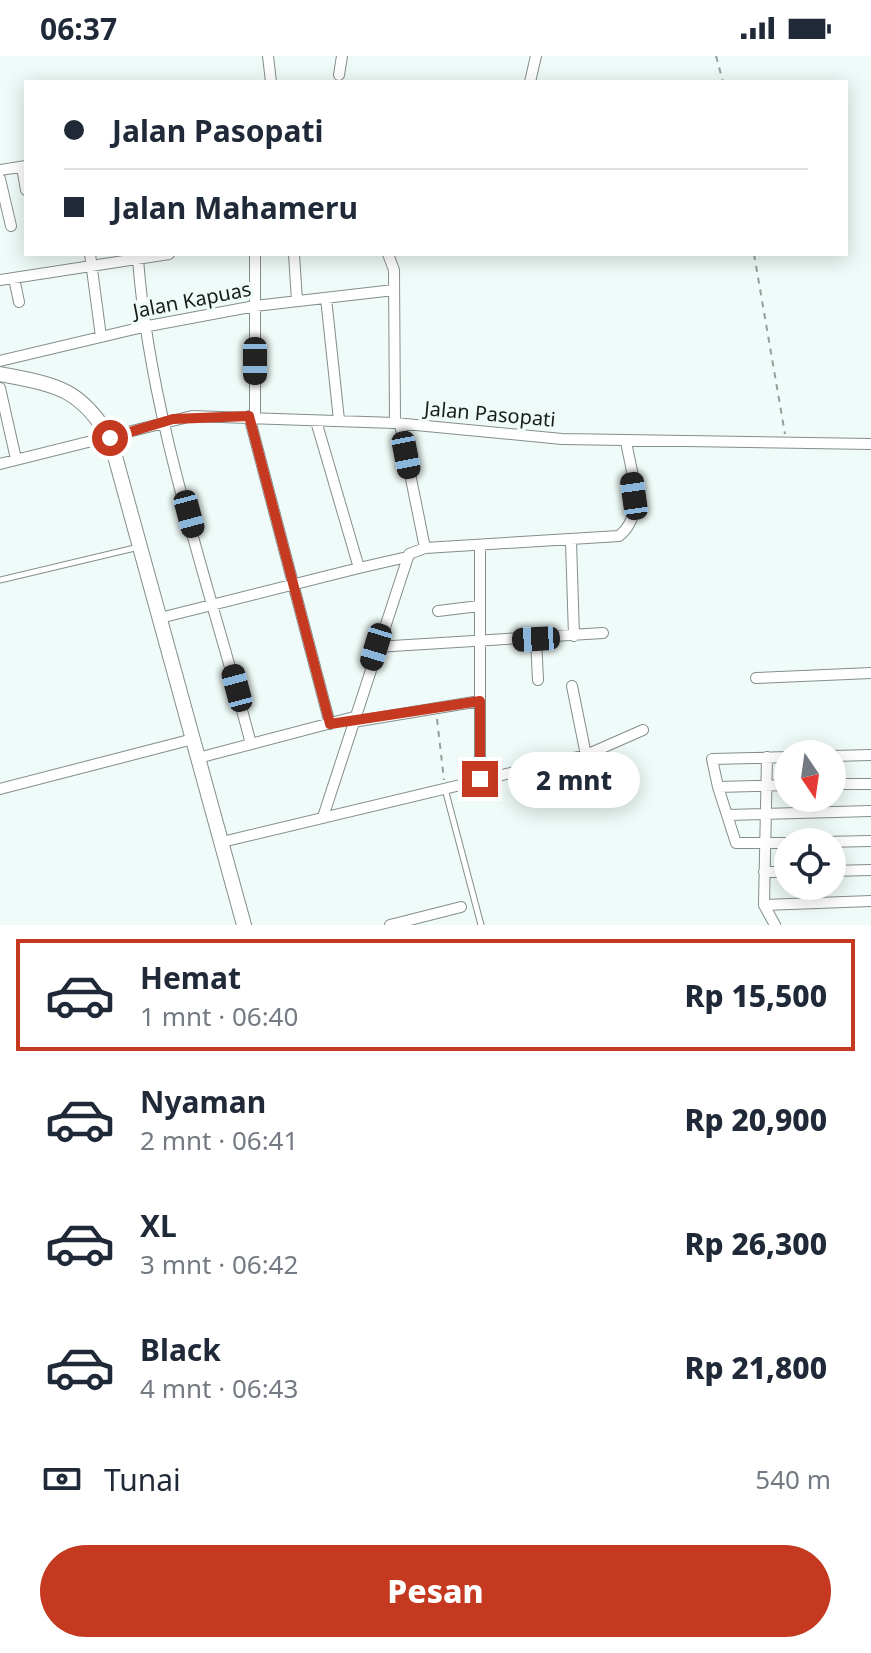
<!DOCTYPE html>
<html lang="id">
<meta charset="utf-8">
<style>
body{margin:0;font-family:"Noto Sans",sans-serif;background:#f6f6f7;color:#1f2937;height:100vh;display:flex;flex-direction:column;font-size:30px;white-space:nowrap}
*{box-sizing:border-box;margin:0}
p{font-size:26px;color:#747a83}
.icon{flex:none;width:44px;height:44px;fill:none;stroke:currentColor;stroke-width:2;stroke-linecap:round;stroke-linejoin:round}
.map{position:relative;height:869px;overflow:hidden}
.side{display:flex;flex-direction:column;background:#fff;flex:1}
.side>*{flex:none}
.banner{position:absolute;left:24px;top:24px;width:824px;height:176px;border-radius:0px;box-shadow:0 4px 20px #0003;display:grid;align-content:center;height:176px;padding:0 40px;background:#fff}
.needle{width:52px;rotate:167deg}
.fabs{position:absolute;left:774px;top:684px;display:grid;gap:16px}
.fabs a{display:grid;place-items:center;width:72px;height:72px;border-radius:50%;background:#fff;box-shadow:0 4px 20px #0003;font-size:40px}
.end{position:absolute;width:36px;height:36px;margin:-18px;border:10px solid #c43920;background:#fff;box-shadow:0 0 0 4px #fff}
.from{border-radius:50%}
.bubble{position:absolute;height:56px;border-radius:28px;background:#fff;box-shadow:0 4px 20px #0003;font-size:26px;font-weight:800;line-height:56px;text-align:center}
.car{position:absolute;width:24px;height:48px;margin:-24px -12px;border-radius:10px;box-shadow:0 0 6px 2px #0007;background:linear-gradient(#222 24%,#8ab4d8 0 40%,#222 0 76%,#8ab4d8 0 86%,#222 0)}
.banner b{display:flex;align-items:center;gap:28px;height:76px;font-size:30px}
.banner b+b{border-top:2px solid #e0e1e3}
.banner i{width:20px;height:20px;background:#1f2937}
ul{padding:14px 0 0;list-style:none}
li{display:flex;align-items:center;gap:24px;height:112px;margin:0 16px 12px;padding:0 24px;border:4px solid transparent;border-radius:0px}
li div{flex:1}
li b{display:block;font-size:30px}
li em{font-style:normal;font-weight:800}
li.current{border-color:#c43920}
li>.icon{width:72px;height:72px;stroke-width:1.5}
.pay{display:flex;align-items:center;gap:20px;height:88px;padding:0 40px;font-size:30px}
.pay p{margin-inline-start:auto}
.primary-button{display:flex;gap:16px;margin-top:auto;padding:16px 40px}
.primary-button a{flex:1;height:92px;border-radius:48px;background:#c43920;color:#fff;font-size:32px;font-weight:800;line-height:92px;text-align:center}
.status{display:flex;justify-content:space-between;align-items:center;height:56px;padding:0 40px;background:#fff;direction:ltr}
.status svg{height:22px;fill:currentColor}
.map>svg:first-child{display:block}
.lines{fill:none;stroke-linecap:round;stroke-linejoin:round}
.service-casing{stroke:#848e8c;stroke-width:7}
.minor-casing{stroke:#848e8c;stroke-width:12}
.secondary-casing{stroke:#848e8c;stroke-width:16}
.path{stroke:#959e9c;stroke-width:2;stroke-dasharray:6 6;stroke-linecap:butt}
.service{stroke:#fff;stroke-width:5}
.minor{stroke:#fff;stroke-width:10}
.secondary{stroke:#fff;stroke-width:14}
.route{stroke:#c43920;stroke-width:10}
.labels{text-anchor:middle;stroke-width:7;stroke-linejoin:round;paint-order:stroke}
.street-label{font-size:20px;fill:#181c1b;stroke:#effbf8}
</style>
<div class="status"><b>06:37</b><svg viewBox="0 0 49 12"><path d="M0 12V9h3v3zM5 12V6h3v6zM10 12V3h3v9zM15 12V0h3v12zM26 1h20v11H26zM47 4h2v5h-2z"/></svg></div>
<div class="map">
<svg width="871" height="869" viewBox="0 0 871 869">
<rect width="100%" height="100%" fill="#effbf8"/>
<g class="lines">
<g class="service-casing">
<path id="service" d="M0,524L139,491
M445,733L481,869"/>
</g>
<g class="minor-casing">
<path id="minor" d="M268,0L271,26
M339,19L342,0
M530,26L536,0
M22,111L26,134
M0,114L26,110
M0,123L11,170
M90,198L101,281
M255,198V361
M294,198L297,245
M388,198L394,214L395,367
M138,203C150,365 210,530 251,688
M14,222L19,246
M0,224L169,198
M326,242L339,364
M0,305L143,271L255,250L394,234
M0,332L16,403
M249,360L330,668
M400,368L425,492
M0,408L192,360L395,367L562,383L871,388
M571,486L574,580
M480,491V723
M359,512L407,501
M438,555L479,550
M160,562L359,512L316,365
M536,583L538,624
M376,591L603,577
M756,622L871,617
M572,630L586,699
M353,666L480,645
M832,700L871,699
M767,701L764,849L775,869
M198,702L354,661
M832,728H871
M788,729L718,731L736,787H788
M718,731L712,703L788,701
M0,733L193,683
M728,759L871,755
M323,761L409,498L425,492L619,480C647,458 631,416 626,385
M222,786L586,699L643,674
M823,786L871,785
M832,815L871,814
M764,816H788
M764,849L871,845
M390,869L461,851"/>
</g>
<g class="secondary-casing">
<path id="secondary" d="M0,318C56,329 79,331 110,382L244,869"/>
</g>
<path class="path" d="M716,0L723,26
M754,198L785,378
M437,663L444,724"/>
<use href="#service" class="service"/>
<use href="#minor" class="minor"/>
<use href="#secondary" class="secondary"/>
</g>
<g class="lines">
<path class="route" d="M110,382L173,363L249,360L330,668L480,645V723"/>
</g>
<g class="labels">
<g class="street-label">
<text transform="translate(192 244) rotate(-11)" y="7">Jalan Kapuas</text>
<text transform="translate(490 358) rotate(5)" y="7">Jalan Pasopati</text>
</g>
</g>
</svg>
<div class="fabs">
<a><svg class="needle" viewBox="-14 -14 28 28"><path d="M0-13l5 13h-10z" fill="#e53935"/><path d="M0 13l5-13h-10z" fill="#747a83"/></svg></a>
<a><svg class="icon" aria-label="locate" viewBox="0 0 24 24"><circle cx="12" cy="12" r="6"/><path d="M12 2v4M12 18v4M2 12h4M18 12h4"/></svg></a>
</div>
<i class="end from" style="left:110px;top:382px"></i>
<i class="end" style="left:480px;top:723px"></i>
<div class="bubble" style="left:508px;top:696px;width:132px">2 mnt</div>
<i class="car" style="left:255px;top:305px;rotate:180deg"></i>
<i class="car" style="left:406px;top:399px;rotate:169deg"></i>
<i class="car" style="left:634px;top:440px;rotate:352deg"></i>
<i class="car" style="left:189px;top:458px;rotate:165deg"></i>
<i class="car" style="left:536px;top:583px;rotate:267deg"></i>
<i class="car" style="left:376px;top:591px;rotate:197deg"></i>
<i class="car" style="left:237px;top:632px;rotate:345deg"></i>
<div class="banner">
<b><i class="from"></i>Jalan Pasopati</b>
<b><i></i>Jalan Mahameru</b>
</div>
</div>
<section class="side">
<ul>
<li class="current"><svg class="icon" aria-label="car" viewBox="0 0 24 24"><path d="M5 17H2v-5l4-1 3-4h7l3 4 3 1v5h-3M9 17h6M6 11h13"/><circle cx="7" cy="17" r="2"/><circle cx="17" cy="17" r="2"/></svg><div><b>Hemat</b><p>1 mnt · 06:40</p></div><em>Rp 15,500</em></li>
<li><svg class="icon" aria-label="car" viewBox="0 0 24 24"><path d="M5 17H2v-5l4-1 3-4h7l3 4 3 1v5h-3M9 17h6M6 11h13"/><circle cx="7" cy="17" r="2"/><circle cx="17" cy="17" r="2"/></svg><div><b>Nyaman</b><p>2 mnt · 06:41</p></div><em>Rp 20,900</em></li>
<li><svg class="icon" aria-label="car" viewBox="0 0 24 24"><path d="M5 17H2v-5l4-1 3-4h7l3 4 3 1v5h-3M9 17h6M6 11h13"/><circle cx="7" cy="17" r="2"/><circle cx="17" cy="17" r="2"/></svg><div><b>XL</b><p>3 mnt · 06:42</p></div><em>Rp 26,300</em></li>
<li><svg class="icon" aria-label="car" viewBox="0 0 24 24"><path d="M5 17H2v-5l4-1 3-4h7l3 4 3 1v5h-3M9 17h6M6 11h13"/><circle cx="7" cy="17" r="2"/><circle cx="17" cy="17" r="2"/></svg><div><b>Black</b><p>4 mnt · 06:43</p></div><em>Rp 21,800</em></li>
</ul>
<div class="pay"><svg class="icon" aria-label="cash" viewBox="0 0 24 24"><path d="M3 7h18v10H3z"/><circle cx="12" cy="12" r="2"/></svg>Tunai<p>540 m</p></div>
<div class="primary-button"><a>Pesan</a></div>
</section>
